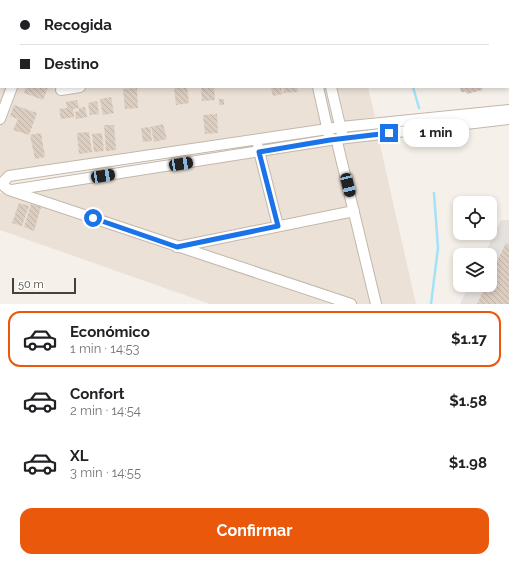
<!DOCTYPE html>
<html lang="es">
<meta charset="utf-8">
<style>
body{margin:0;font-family:Raleway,sans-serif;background:#f2f2f2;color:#202124;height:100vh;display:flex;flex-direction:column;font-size:15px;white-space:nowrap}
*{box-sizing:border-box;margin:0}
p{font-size:13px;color:#757577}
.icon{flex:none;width:22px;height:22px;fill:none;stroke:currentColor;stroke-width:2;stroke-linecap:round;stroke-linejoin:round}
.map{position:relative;height:304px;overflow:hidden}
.sheet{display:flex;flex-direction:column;background:#fff;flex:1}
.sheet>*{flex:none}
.hud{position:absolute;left:0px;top:0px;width:509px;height:88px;box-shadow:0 2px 6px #0003;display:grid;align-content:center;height:88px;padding:0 20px;background:#fff}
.fabs{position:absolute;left:453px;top:196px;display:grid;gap:8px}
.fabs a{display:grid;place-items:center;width:44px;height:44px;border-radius:8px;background:#fff;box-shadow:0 2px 6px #0003;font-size:20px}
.scale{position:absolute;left:12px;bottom:10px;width:64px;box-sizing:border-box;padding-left:4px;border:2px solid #4b4037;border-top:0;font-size:11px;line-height:14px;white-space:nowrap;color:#4b4037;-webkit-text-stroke:3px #fff;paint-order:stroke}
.end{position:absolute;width:18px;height:18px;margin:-9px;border:5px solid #1a73e8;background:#fff;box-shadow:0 0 0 2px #fff}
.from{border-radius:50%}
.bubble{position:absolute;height:28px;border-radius:12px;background:#fff;box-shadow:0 2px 6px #0003;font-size:13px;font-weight:700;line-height:28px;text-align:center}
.car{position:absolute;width:12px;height:24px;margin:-12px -6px;border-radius:5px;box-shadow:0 0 3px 1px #0007;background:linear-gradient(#222 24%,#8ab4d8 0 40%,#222 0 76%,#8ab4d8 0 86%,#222 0)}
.hud b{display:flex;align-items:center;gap:14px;height:38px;font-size:15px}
.hud b+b{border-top:1px solid #e0e0e0}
.hud i{width:10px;height:10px;background:#202124}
ul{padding:7px 0 0;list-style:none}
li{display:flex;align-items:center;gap:12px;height:56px;margin:0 8px 6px;padding:0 12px;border:2px solid transparent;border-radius:12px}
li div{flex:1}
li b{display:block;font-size:15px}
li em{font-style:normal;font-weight:700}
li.active{border-color:#ea580c}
li>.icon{width:36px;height:36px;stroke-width:1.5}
.cta{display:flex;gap:8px;margin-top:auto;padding:8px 20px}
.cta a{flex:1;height:46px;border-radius:12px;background:#ea580c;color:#fff;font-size:16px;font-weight:700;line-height:46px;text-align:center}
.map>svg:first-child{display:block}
.residential{fill:#ebe1d7}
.parking{fill:#e5e1df}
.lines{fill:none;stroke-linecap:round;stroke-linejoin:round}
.stream{stroke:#a2e3f8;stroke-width:2.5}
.building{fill:url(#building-back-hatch)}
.minor-casing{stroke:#c3b7ab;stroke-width:12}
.minor{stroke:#fff;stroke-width:10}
.route{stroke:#1a73e8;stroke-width:5}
</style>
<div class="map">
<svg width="509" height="304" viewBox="0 0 509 304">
<defs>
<pattern id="building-back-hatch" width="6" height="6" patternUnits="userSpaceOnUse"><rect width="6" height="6" fill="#dccdc1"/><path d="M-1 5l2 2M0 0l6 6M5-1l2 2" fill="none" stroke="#beb1a6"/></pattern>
</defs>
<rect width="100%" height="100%" fill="#f6f0ea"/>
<path class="residential" d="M0,0H349V1H1V87H368L375,117L0,175Z
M378,136L416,304H210L0,230V193Z"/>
<path class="parking" d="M501,220H509V245L506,244L490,276V255H484Z
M469,285H486L477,304H460Z"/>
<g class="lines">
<path class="stream" d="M392,0V1
M413,87L419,108
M431,304L438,248L434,193"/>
</g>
<path class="building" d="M26,87H48L43,100L24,93Z
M174,87H187L189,103L176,105Z
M201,87H214L215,100L202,101Z
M281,87L283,94L273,96L271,88Z
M283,87H297L298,92L284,93Z
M460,87H482V90L467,94L466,92H461Z
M137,88L138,108L125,109L123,89Z
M111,97L114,113L103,115L100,99Z
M219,99H224V105H219Z
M77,100L79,108L73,109L74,117L61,119L59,109L67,108L66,102Z
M97,101L99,114L90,115L88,103Z
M14,105L37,113L29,135L13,130L18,119L10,116Z
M85,107L87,117L76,119L75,112L79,111V108Z
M217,114L218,133L205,134L203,115Z
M163,124L167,139L154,142L151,127Z
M104,125H114L116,150L106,151Z
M150,127L152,141L143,142L141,128Z
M89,132L92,152L79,154L77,133Z
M41,133L45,157L35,159L30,135Z
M102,133L104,151L94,152L92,134Z
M19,203L29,206L22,226L12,223Z
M31,204L41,207L34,231L24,227Z
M506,243L509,245V304H477L486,285H490V276Z"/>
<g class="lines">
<g class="minor-casing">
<path id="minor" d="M38,0L39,1
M302,0V1
M311,0V1
M115,1L123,0
M318,87L329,136
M331,87L342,134
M61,90L80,87
M0,119L12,87
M338,146L376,304
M258,147L278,226
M12,190L330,140L509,119
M177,247L354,211
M351,304L9,190L4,186V181L9,176L341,127L509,110"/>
</g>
<use href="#minor" class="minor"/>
</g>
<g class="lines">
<path class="route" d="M93,218L177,247L278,226L259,152L330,140L389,133"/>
</g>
</svg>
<div class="fabs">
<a><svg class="icon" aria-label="locate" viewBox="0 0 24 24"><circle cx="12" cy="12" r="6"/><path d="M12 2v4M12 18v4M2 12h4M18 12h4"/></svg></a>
<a><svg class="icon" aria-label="layers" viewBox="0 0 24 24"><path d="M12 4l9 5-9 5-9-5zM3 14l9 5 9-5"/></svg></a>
</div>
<div class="scale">50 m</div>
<i class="end from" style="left:93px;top:218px"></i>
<i class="end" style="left:389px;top:133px"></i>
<div class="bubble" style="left:403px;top:119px;width:66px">1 min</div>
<i class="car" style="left:181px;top:164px;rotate:81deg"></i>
<i class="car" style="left:103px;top:176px;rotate:81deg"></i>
<i class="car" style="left:348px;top:185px;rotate:166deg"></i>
<div class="hud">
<b><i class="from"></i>Recogida</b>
<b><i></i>Destino</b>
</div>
</div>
<section class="sheet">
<ul>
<li class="active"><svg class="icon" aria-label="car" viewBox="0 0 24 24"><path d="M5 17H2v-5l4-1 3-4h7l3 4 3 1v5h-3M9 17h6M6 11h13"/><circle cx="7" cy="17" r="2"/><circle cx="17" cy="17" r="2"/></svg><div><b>Económico</b><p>1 min · 14:53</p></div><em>$1.17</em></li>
<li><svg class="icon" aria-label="car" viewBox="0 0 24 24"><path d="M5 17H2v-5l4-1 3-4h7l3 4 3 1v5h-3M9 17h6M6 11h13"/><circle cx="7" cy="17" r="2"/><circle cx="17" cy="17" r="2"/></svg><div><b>Confort</b><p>2 min · 14:54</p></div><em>$1.58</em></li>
<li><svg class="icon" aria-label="car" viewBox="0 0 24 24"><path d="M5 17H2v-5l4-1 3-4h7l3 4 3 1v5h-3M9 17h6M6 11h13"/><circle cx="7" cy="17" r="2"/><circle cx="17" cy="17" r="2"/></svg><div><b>XL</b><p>3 min · 14:55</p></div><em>$1.98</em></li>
</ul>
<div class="cta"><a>Confirmar</a></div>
</section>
